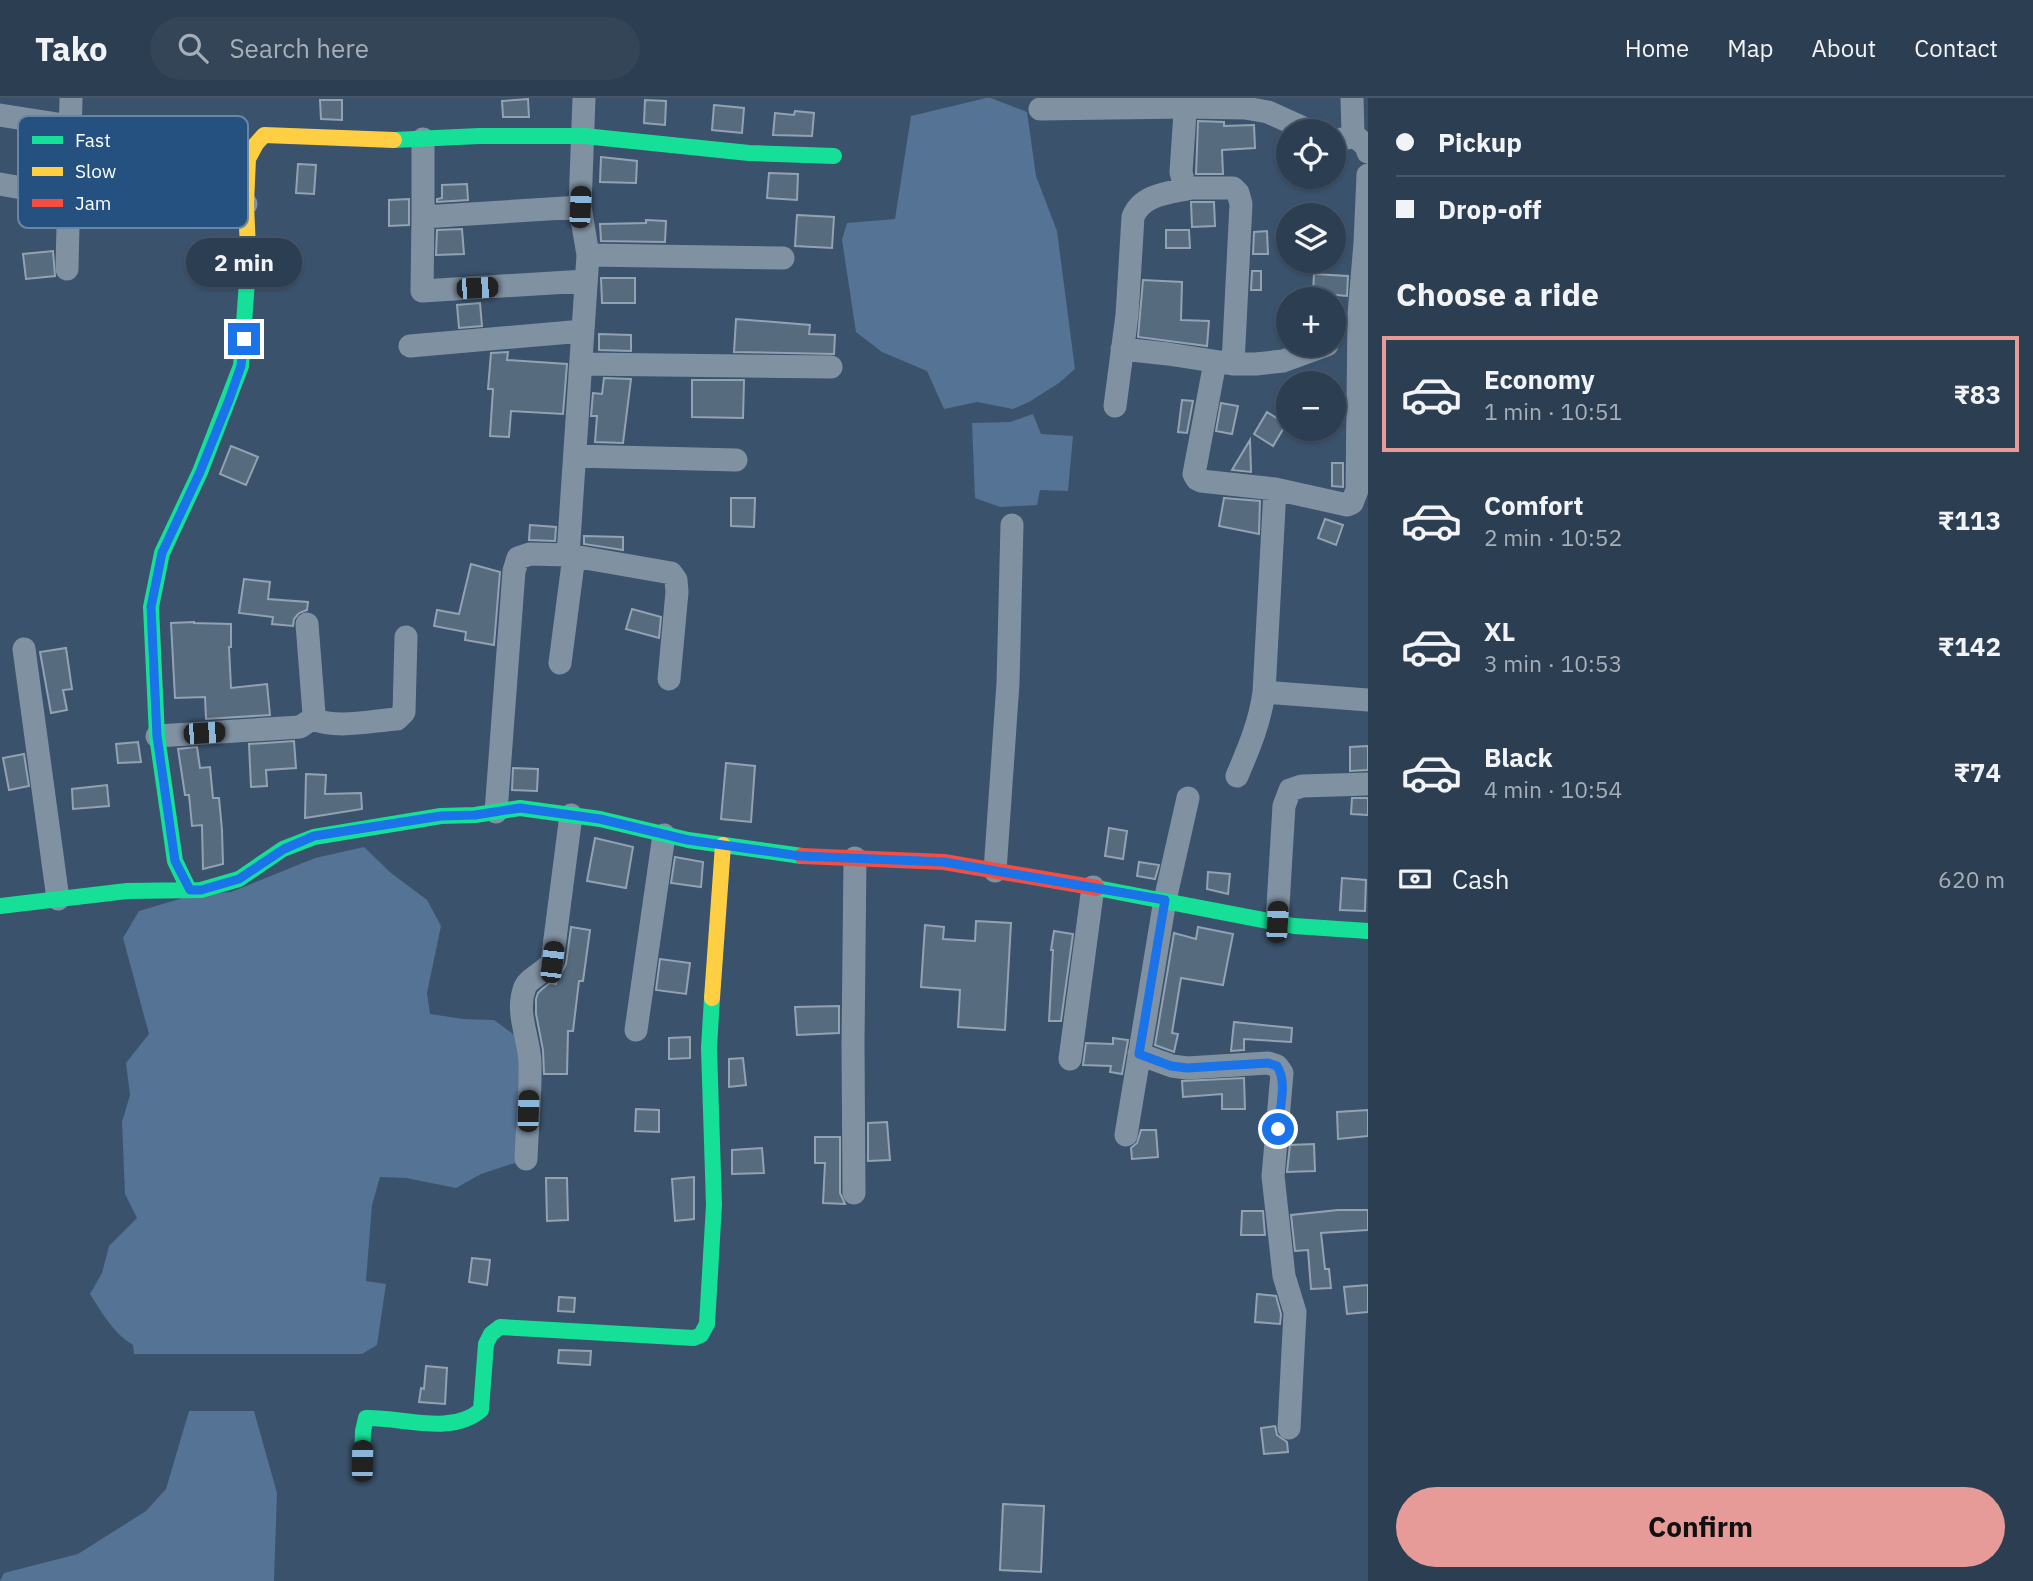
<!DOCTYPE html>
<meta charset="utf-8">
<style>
body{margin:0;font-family:"IBM Plex Sans",sans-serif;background:#344558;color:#f1f3f6;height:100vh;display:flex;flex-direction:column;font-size:26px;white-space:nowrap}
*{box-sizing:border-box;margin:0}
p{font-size:23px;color:#a6aeb7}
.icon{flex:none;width:38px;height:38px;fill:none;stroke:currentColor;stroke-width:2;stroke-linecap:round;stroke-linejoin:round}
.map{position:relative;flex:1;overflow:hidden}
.panel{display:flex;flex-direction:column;background:#2c3e51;width:665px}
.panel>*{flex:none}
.hud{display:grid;align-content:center;height:154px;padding:0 28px;background:#2c3e51}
.fabs{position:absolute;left:1276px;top:21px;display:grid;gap:14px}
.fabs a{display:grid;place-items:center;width:70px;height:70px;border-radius:50%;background:#2c3e51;box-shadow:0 2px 5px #0004,0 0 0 2px #485768;font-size:35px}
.end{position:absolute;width:32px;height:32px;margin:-16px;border:9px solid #1a73e8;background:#fff;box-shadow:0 0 0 4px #fff}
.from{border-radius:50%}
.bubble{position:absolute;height:49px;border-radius:24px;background:#2c3e51;box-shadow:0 2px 5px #0004,0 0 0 2px #485768;font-size:23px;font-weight:800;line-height:49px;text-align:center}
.car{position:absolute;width:21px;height:42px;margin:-21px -10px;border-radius:9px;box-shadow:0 0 5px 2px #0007;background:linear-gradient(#222 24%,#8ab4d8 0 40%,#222 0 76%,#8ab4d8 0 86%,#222 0)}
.hud b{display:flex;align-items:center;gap:24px;height:66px;font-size:26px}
.hud b+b{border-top:2px solid #485768}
.hud i{width:18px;height:18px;background:#f1f3f6}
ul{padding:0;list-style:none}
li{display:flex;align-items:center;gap:21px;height:116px;margin:0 14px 10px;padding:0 14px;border:4px solid transparent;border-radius:0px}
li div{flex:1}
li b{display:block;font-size:26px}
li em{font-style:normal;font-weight:800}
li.selected{border-color:#e69b98}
li>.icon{width:63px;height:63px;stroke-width:1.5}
h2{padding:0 28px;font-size:32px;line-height:84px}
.pay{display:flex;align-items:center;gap:18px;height:77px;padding:0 28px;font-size:26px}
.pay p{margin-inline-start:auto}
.button{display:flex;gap:14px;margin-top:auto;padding:14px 28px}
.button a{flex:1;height:80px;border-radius:42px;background:#e69b98;color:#111;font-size:28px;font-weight:800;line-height:80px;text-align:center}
header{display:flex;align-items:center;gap:42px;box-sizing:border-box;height:98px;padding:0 35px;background:#2c3e51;border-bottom:2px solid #485768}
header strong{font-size:33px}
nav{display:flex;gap:38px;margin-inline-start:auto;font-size:24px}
.search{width:490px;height:63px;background:#344558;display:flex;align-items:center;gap:18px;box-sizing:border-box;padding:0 24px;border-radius:38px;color:#a6aeb7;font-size:26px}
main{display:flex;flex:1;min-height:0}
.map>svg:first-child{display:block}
.water{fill:#557394}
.building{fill:#576b7f;stroke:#93a2b1;stroke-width:2}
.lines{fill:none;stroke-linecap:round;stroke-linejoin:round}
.street{stroke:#8091a2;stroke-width:23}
.fast{stroke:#16e098;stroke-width:16}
.slow{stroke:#ffcf43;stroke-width:16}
.jam{stroke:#f24e42;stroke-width:16}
.route{stroke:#1a73e8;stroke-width:9}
.key{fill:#255181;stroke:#6685a7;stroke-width:2}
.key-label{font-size:19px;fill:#fff}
</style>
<header>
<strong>Tako</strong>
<div class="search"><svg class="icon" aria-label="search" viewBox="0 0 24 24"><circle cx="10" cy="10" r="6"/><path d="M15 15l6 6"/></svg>Search here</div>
<nav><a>Home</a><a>Map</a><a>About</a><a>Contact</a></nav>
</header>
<main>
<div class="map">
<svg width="1368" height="1483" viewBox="0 0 1368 1483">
<rect width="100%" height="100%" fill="#3a526c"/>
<path class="water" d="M986,0H991L1027,14L1036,78L1057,133L1075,271L1059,285L1029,304L1013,311L977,304L944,311L927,273L882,254L856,234L842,142L847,125L895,121L911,18Z
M1033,316L1041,336L1073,338L1068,393L1040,392L1037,407L1000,409L975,400L972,325L1010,324Z
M364,749L391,775L427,802L441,828L427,895L430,916L463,921L494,922L517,939L526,959L521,1063L481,1076L456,1090L406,1080L380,1079L372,1107L366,1183L386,1186L377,1247L362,1256H134L133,1247C113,1235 103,1216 90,1196L102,1175L109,1148L137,1120L125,1096L122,1024L130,997L126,965L149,936L123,840L139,813L193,797L231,794L315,760Z
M189,1313H254L277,1395L274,1483H0L4,1475L78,1456L146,1413L166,1391Z"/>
<path class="building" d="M528,1L529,19H503L502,3Z
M320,2H342V22L321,21Z
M645,2L666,3L665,27L644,25Z
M714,7L744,10L742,35L712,32Z
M795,13L814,15L812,38L773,37L775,15L794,17Z
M1198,23L1224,24V28L1254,27L1255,50L1222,52L1223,76H1196Z
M601,59L637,63L636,85L600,84Z
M298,66L316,67L314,96L296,95Z
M769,75L798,76L797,102L767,100Z
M467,86L468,102L437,104V101L442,100V87Z
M409,101V127L389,128V102Z
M1191,104H1214L1215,128L1192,129Z
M797,117L834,119L832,150L795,148Z
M646,122L666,123L665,144L601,143L600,126L646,125Z
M462,131L464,156L436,157L437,132Z
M1166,132H1189L1190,150H1166Z
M1267,133L1268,156H1253L1254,134Z
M53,153L55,178L26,181L23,156Z
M1252,173H1261V192H1251Z
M1314,176L1348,178L1347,198L1313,195Z
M601,180H635V205H602Z
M1143,182L1182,184L1181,222L1209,223L1207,248L1138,239Z
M480,205L482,228L459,230L457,207Z
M736,221L810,227L809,236L835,237L834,256L734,254Z
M599,236L631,237V253L599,252Z
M508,254L507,262L567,266L563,316L511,313L509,339L490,338L493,291H488L491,255Z
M604,280L631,281L623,345L595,344L597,318H591L593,295L602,296Z
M692,282H744L743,320L692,319Z
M1182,302L1193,303L1187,335L1178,334Z
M1221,305L1238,308L1232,336L1216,333Z
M1267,314L1286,326L1273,348L1254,336Z
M1250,342L1251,374L1232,372Z
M231,348L258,359L246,387L220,376Z
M1332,365H1343V389L1332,388Z
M731,400H755L754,429L731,428Z
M1224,400L1260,403L1259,436L1219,428Z
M1325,421L1343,427L1336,447L1318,440Z
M530,427L556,429L555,443L529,442Z
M584,438L623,439V452L584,446Z
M471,466L500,474L494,547L465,542L466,534L434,528L437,512L459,516Z
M244,481L270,484L268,501L308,504L307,512L299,515L294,521L293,528L272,526L273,519L239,515Z
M632,511L661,519L659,540L626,531Z
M194,524V525L231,526V549H229L231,590L267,586L270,617L206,621L205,599L175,600L171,525Z
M66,550L72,591L63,592L67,612L51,615L40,554Z
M294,643L296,670L266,672L267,688L251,689L249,646Z
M138,644L141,664L118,665L116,646Z
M1368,648V672L1350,673V649Z
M197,649L200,670L210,669L213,700H219L222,732L223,766L203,771L202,727L192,728L189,697H185L178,651Z
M24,656L29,688L9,692L3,660Z
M726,665L755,668L751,724L721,721Z
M513,670L538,671L537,693L512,692Z
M306,676L326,677L325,696L361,695L362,711L305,720Z
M107,687L109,708L73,711L72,691Z
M1352,700H1368V717L1351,716Z
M1109,730L1127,733L1123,761L1105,758Z
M595,740L633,749L626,790L587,783Z
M675,759L703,764L701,789L671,785Z
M1139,764L1159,767L1155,781L1137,778Z
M1208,774L1230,776L1228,796L1207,791Z
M1342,780L1366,782L1365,813L1340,812Z
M976,823L1011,825L1005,932L958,929L960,892L921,889L925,827L944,829L943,841L975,843Z
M571,829L590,832L583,883H579L573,933H568L567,976H544L543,952L536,916V901L538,895L542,891L550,885L556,886L558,879L563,872L566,866Z
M1198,829L1233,836L1223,887L1181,880L1172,935L1178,936L1174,954L1155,947L1174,835L1196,841Z
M1054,833L1073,836L1061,923H1049L1053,852H1051Z
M660,861L690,865L686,896L656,892Z
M839,908V935L797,937L795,909Z
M1234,924L1292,930L1291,944L1244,941V952L1231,953Z
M690,939V960L669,961V940Z
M1113,940L1128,942L1122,976L1110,974L1111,968L1083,967L1086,945L1113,946Z
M743,960L746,987L729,989V961Z
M1244,980L1245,1011H1222V996L1183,999L1182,983Z
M636,1011L659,1012V1034L635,1033Z
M1368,1012V1038L1338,1041L1337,1014Z
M887,1024L890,1062L868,1063V1025Z
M1141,1032H1156L1158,1059L1132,1061L1131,1050L1137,1045Z
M815,1039H840V1095L845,1106L823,1105L825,1065H815Z
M1314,1046L1315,1073L1287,1074L1290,1047Z
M762,1050L764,1075L732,1076V1052Z
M694,1079V1121L675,1123L672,1081Z
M546,1080H567L568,1122L547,1123Z
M1338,1112H1368V1132L1321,1135L1325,1171H1329L1331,1190L1311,1191L1308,1152L1295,1153L1291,1117Z
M1242,1113H1263L1265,1137H1241Z
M472,1160L490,1162L487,1187L469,1184Z
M1368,1187V1214L1347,1216L1344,1189Z
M1257,1196L1276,1198L1281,1216L1280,1226L1255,1224Z
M559,1199L575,1200L574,1214L558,1213Z
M559,1252L591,1253L590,1267L558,1265Z
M426,1268L447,1270L445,1306L419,1304L421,1290L424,1291Z
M1275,1328L1277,1337L1287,1344L1288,1354L1264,1356L1261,1330Z
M1003,1406L1044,1408L1041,1474L1000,1472Z"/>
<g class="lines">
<path class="street" d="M1186,0L1181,74L1184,86L1191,90H1233L1238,95L1241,106L1233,266
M1352,0L1353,36L1366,48L1368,54
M1040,11L1186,9L1245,10L1268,14L1310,33
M0,17L70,28
M423,41V119
M1334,42L1354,39
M0,86L84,101L246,106
M580,109L423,119L422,193L585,183
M1365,145L1368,77
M588,157L783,160
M67,171L71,0
M410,248L583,233
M1122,251L1168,256L1233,266H1256L1283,263L1327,247
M1215,264L1194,376L1197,381L1201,383L1275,391L1347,407L1352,405L1357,392L1359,216L1365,145H1368
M581,266L831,269
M1115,308L1127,217L1133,119C1142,96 1169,95 1191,90
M575,358L736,362
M568,457L671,475L676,482L677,494L669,581
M24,551L58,801
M560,565L574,458
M1264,594L1368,602
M312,621C339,631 369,623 397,621L404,614L406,539
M157,638L300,629L312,621L314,616L307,526
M1237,678C1249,650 1260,624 1264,594L1275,391
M496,714L514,473L518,460L530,456L568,457L588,157L580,109L584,0
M995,773L1008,585L1012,427
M1277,824L1284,708L1290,692L1302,688L1368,686
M636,932L664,737
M1139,956L1172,968L1187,970L1268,965L1277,968L1282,975L1273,1078L1284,1178L1295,1214L1289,1330
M1070,961L1093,789
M1126,1037L1165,802L1188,700
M526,1061C527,1029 531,996 530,964C529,939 515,914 525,889C529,880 545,874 552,864L571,717
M854,1095L853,945L855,760"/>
<path class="fast" d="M394,42L479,38H584L749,55L834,58
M1097,790L1294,828L1368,833
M189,792L175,763L157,638L151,509L162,455L200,374L241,268L247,183
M0,808L127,793L201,792L239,781L283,751L314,739L441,718L475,717L520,710L600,721L688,742L802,758
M362,1363L363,1333L366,1320C402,1319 451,1338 481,1312L486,1246L491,1236L500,1229L694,1240L701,1237L707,1226L714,1107L709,950L712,900"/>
<path class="slow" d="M247,183L248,151L246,106L248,61L256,46L264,37L394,42
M712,900L723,747"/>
<path class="jam" d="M802,758L944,764L1097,790"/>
</g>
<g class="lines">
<path class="route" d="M244,241L241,268L229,302L200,374L162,455L151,509L157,638L175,763L190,792H201L239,781L284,751L314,738L441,718L475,717L520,710L600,721L688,742L800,758L944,764L1165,802L1139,956L1171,968L1187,970L1268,965L1277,968C1288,984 1279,1012 1278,1031"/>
</g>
<rect x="18" y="18" width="230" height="112" rx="10" class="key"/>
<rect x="32" y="38" width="31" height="8" fill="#16e098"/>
<rect x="32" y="69" width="31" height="9" fill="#ffcf43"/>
<rect x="32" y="101" width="31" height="8" fill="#f24e42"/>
<g class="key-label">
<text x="75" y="49">Fast</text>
<text x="75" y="80">Slow</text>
<text x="75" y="112">Jam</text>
</g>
</svg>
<div class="fabs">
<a><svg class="icon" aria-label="locate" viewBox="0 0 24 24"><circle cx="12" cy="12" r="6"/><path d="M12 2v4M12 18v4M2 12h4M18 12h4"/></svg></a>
<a><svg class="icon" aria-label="layers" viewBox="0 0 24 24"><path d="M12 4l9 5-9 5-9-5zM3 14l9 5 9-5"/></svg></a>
<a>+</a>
<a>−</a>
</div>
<i class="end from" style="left:1278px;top:1031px"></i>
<i class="end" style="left:244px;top:241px"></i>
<div class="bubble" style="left:186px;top:140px;width:116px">2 min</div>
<i class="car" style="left:580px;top:109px;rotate:3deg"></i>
<i class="car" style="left:477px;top:190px;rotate:87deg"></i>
<i class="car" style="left:204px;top:635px;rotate:86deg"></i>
<i class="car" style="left:1277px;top:824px;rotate:3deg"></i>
<i class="car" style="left:552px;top:864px;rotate:7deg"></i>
<i class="car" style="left:528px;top:1013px;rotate:2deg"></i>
<i class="car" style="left:362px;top:1363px;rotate:1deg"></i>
</div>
<section class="panel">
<div class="hud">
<b><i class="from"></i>Pickup</b>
<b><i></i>Drop-off</b>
</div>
<h2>Choose a ride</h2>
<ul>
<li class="selected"><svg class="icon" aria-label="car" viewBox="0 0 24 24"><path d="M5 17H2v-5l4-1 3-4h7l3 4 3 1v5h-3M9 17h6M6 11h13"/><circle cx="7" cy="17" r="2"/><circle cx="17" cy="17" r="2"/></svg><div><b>Economy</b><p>1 min · 10:51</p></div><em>₹83</em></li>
<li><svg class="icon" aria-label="car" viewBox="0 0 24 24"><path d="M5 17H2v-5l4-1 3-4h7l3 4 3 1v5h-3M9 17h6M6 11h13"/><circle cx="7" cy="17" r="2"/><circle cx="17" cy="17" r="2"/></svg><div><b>Comfort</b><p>2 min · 10:52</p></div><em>₹113</em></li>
<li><svg class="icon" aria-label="car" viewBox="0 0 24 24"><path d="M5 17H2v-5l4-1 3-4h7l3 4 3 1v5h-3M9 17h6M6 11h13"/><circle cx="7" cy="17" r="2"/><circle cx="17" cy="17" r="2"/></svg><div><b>XL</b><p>3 min · 10:53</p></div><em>₹142</em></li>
<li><svg class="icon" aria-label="car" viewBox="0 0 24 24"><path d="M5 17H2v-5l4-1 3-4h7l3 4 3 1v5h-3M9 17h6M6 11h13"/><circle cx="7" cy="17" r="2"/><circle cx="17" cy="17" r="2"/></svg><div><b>Black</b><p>4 min · 10:54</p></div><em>₹74</em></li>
</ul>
<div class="pay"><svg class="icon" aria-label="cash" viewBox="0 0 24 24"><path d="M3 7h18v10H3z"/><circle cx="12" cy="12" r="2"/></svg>Cash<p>620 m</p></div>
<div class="button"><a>Confirm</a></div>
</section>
</main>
